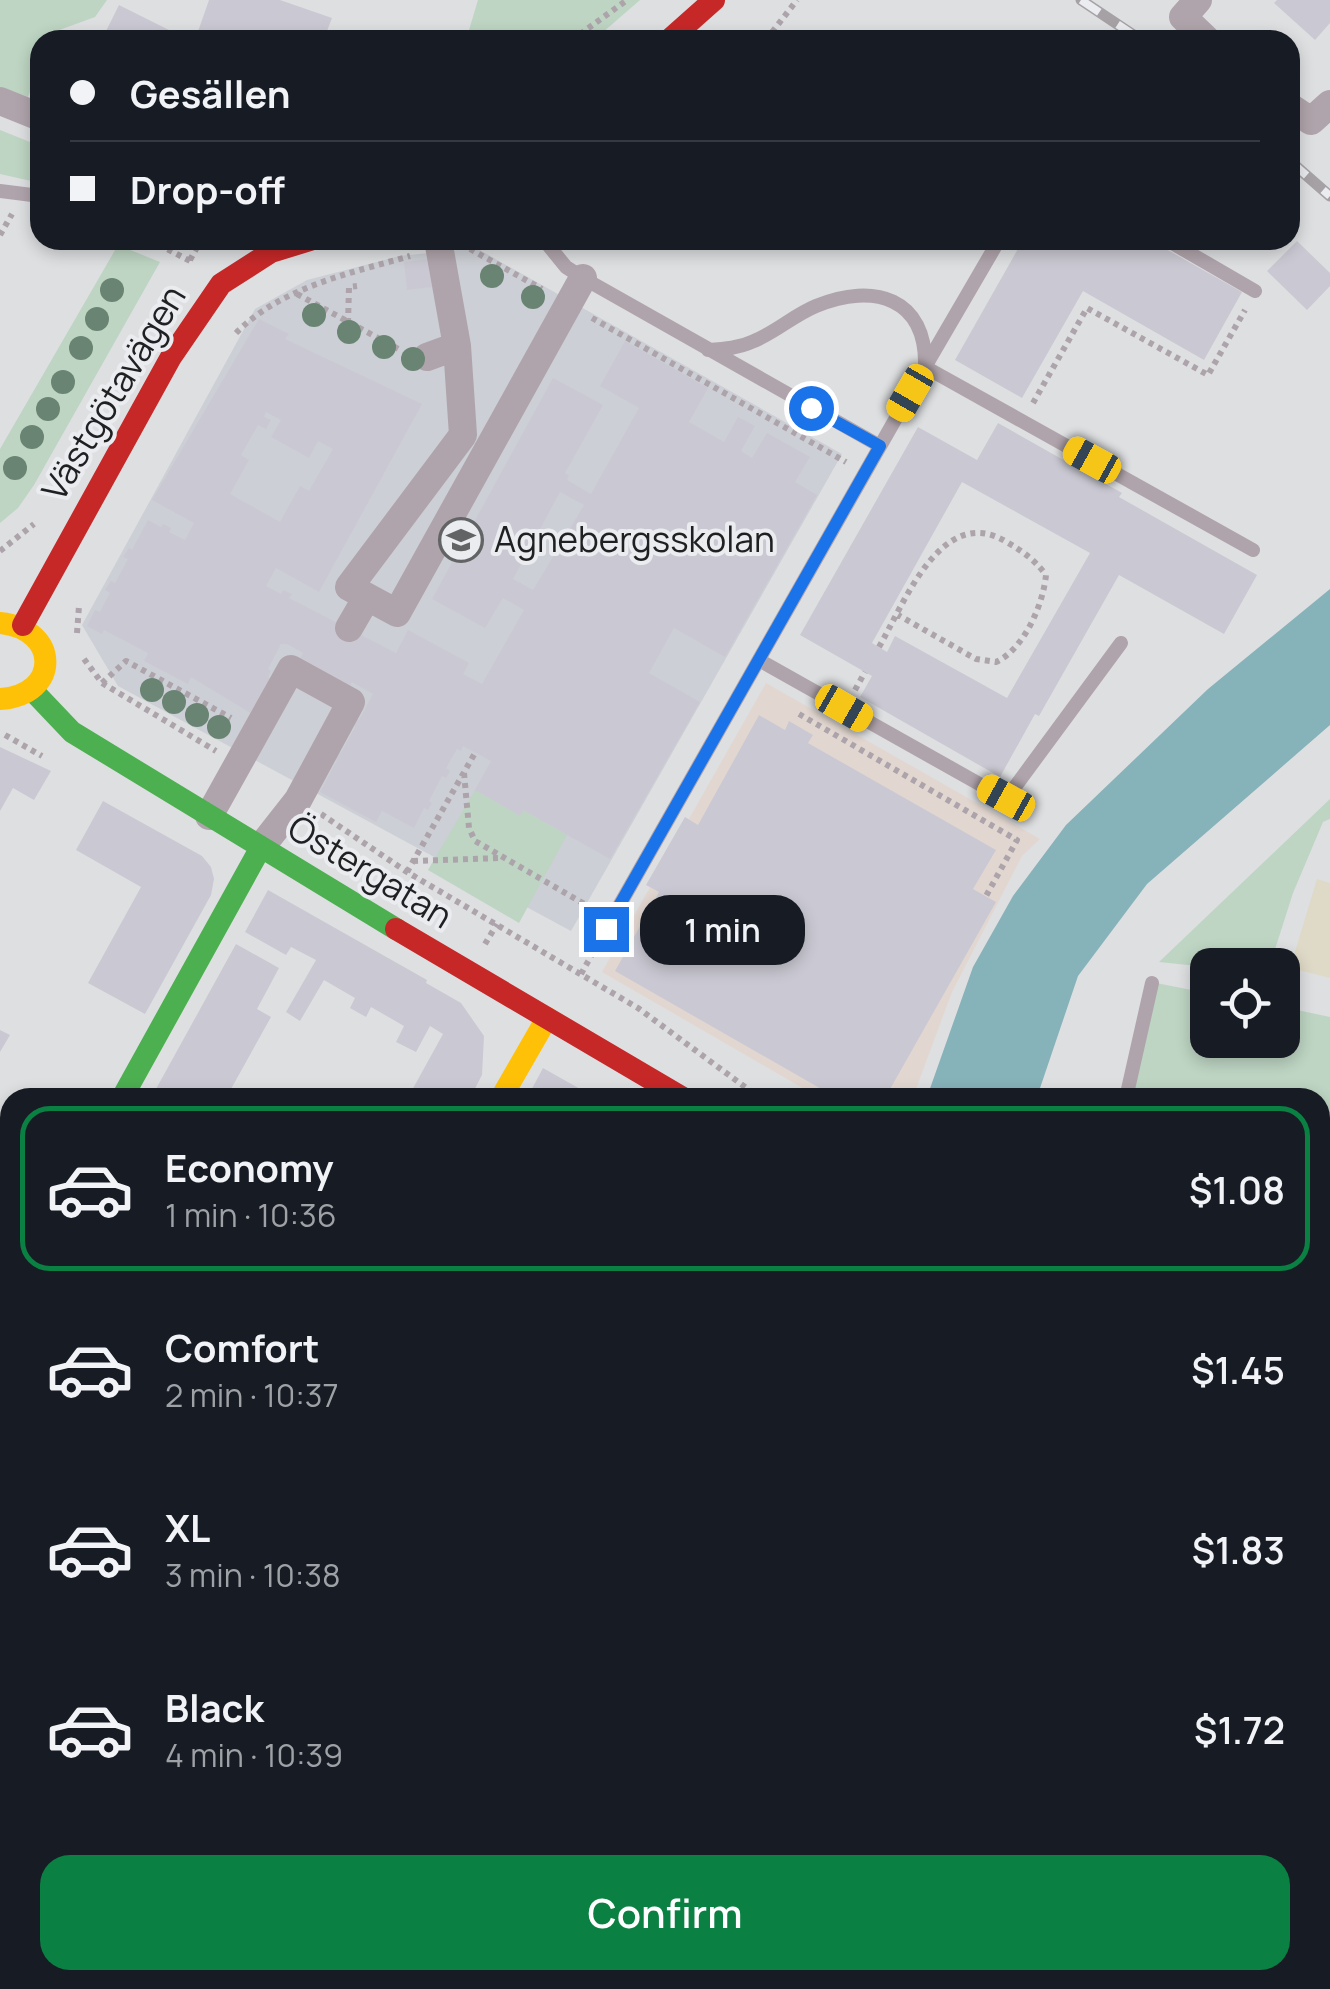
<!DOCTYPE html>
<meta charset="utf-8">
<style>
body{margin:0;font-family:Manrope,sans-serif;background:#20242c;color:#f1f3f6;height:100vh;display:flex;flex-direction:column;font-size:38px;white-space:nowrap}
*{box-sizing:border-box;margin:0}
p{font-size:32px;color:#9ea1a6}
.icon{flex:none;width:55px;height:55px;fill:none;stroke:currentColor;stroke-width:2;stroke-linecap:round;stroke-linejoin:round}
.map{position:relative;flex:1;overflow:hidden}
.sheet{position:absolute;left:0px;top:1088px;width:1330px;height:902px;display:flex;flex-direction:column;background:#171b24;border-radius:30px 30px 0 0;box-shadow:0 5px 15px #0003}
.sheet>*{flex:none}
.top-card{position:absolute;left:30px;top:30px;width:1270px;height:220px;border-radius:30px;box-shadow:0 5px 15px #0003;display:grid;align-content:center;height:220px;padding:0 40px;background:#171b24}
.fabs{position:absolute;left:1190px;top:948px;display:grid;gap:20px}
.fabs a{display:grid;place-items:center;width:110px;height:110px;border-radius:20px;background:#171b24;box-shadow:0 5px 15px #0003;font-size:50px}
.end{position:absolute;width:45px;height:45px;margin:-22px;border:12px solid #1a73e8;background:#fff;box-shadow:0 0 0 5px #fff}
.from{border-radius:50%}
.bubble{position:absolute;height:70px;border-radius:30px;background:#171b24;box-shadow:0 5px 15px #0003;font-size:32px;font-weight:600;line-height:70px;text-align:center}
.car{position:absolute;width:30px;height:60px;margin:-30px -15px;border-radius:12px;box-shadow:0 0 8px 2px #0007;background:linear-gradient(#f5c518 24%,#345 0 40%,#f5c518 0 76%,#345 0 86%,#f5c518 0)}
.top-card b{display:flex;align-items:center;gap:35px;height:95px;font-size:38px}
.top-card b+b{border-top:2px solid #363941}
.top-card i{width:25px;height:25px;background:#f1f3f6}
ul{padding:18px 0 0;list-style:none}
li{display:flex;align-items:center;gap:30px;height:165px;margin:0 20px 15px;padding:0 20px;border:5px solid transparent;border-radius:30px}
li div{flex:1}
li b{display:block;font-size:38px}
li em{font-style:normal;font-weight:600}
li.on{border-color:#0b8043}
li>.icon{width:90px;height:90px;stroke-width:1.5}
.cta{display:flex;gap:20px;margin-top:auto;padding:20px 40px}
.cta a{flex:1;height:115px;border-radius:30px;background:#0b8043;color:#fff;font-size:40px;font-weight:600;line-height:115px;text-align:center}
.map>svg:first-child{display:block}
.commercial{fill:#e2d7d0}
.built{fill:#cccfd5}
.green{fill:#bed5c3}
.sand{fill:#dfdac7}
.water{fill:#86b2b9}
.building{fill:#cac9d3;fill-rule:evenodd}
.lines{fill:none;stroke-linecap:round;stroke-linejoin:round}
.path{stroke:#aca4aa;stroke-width:6;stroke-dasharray:5 5;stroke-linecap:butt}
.lane{stroke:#afa4ab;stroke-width:14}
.street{stroke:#afa4ab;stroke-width:28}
.fast{stroke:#4caf50;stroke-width:22}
.slow{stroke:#ffc107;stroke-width:22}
.jam{stroke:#c62828;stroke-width:22}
.rail-casing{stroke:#a6a1a5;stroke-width:11}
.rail{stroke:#ebecf0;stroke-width:8;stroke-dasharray:22;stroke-linecap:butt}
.tree{fill:#698472}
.route{stroke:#1a73e8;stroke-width:12}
.labels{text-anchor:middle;stroke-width:8;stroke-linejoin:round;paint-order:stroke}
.street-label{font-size:35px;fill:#1f2021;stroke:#ebecf0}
.poi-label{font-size:35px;fill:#1f2021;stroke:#ebecf0;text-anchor:start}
</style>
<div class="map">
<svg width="1330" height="1989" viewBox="0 0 1330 1989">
<rect width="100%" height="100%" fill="#dedfe1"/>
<path class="commercial" d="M766,683L1040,839L1022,856L952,992L913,1097H818L602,972Z"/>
<path class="built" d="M476,248L842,454L571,931L118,686L82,625L255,309L307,280L400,256Z"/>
<path class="green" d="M0,0H107L95,17L51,33L48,40H40V63L28,97L0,87Z
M478,0H640L594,40H466Z
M0,130L40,146V183L0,174Z
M118,245L160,262L34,485L18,508L0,523V449Z
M475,790L519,815L523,810L567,835L519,923L428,870Z
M1330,799V819L1323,822L1293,893L1270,965L1207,967L1159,962Z
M1151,982L1207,993L1208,1040H1282L1283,1007L1330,1017V1327L1320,1350V1098H1129Z
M7,1187H10V1811L0,1822V1196Z
M1330,1403V1506C1324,1475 1318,1433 1330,1403Z
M10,1882V1980H848L846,1989H0V1889Z"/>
<path class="sand" d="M1317,879L1330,883V978L1290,968Z"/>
<path class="water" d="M1330,589V725L1147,884L1078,976L1037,1097H927L973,967L1013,896L1066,825L1208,689Z
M850,1980H945L948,1989H846Z"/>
<path class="building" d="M209,0H280L332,18L327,31L363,40H195Z
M1277,0H1330V23L1315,40L1274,3Z
M119,5L171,31L166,40L103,37Z
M1023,240H1150L1242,292L1204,360L1083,291L1022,398L955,360Z
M1297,241L1330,273V286L1307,310L1267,271Z
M429,259L432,287L407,290L404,262Z
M259,319L289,334L285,339L422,404L319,592L276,568L266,586L281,594L283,590L292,594L289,598L396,653L408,630L469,663L463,674L482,684L524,610L503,598L485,628L432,599L553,378L603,405L565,473L569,475L567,480L591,494L639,408L600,386L625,341L708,388L689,422L724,442L738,417L755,426L741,451L752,458L767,433L810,457L795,482L817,495L725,657L674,628L649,673L700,702L610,859L523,810L520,816L475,790L491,761L463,746L461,751L457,749L446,768L450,771L446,778L442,776L429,801L432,803L428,810L424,808L414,828L382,811L376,822L320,792L337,760L334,758L338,751L341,753L355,727L352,725L356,718L359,720L373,694L352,682L347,692L297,665L303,653L287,644H281L268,669L271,671L268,677L271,679L252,714L191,677L188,684L144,661L148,653L104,630L102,634L87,626L95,610L100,612L110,593L105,590L111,581L115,583L128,559L123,557L129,548L132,550L148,520L161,527L163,524L171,528L169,532L185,540L194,523L152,500ZM266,412L281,420L271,437L309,458L318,441L333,449L309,491L300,486L280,522L230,494L249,460L241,455L258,425L266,429L271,420L264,417ZM560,492L584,505L533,590L513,579Z
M998,423L1122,493L1119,497L1257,575L1224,634L1119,575L1039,716L1035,714L1000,777L860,697L872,676L800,635L918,427L977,460ZM962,482L1090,553L1007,698L895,636L887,652L872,643Z
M759,715L785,730L789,721L813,735L808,743L996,850L973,889L996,902L885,1098H837L615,971L659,892L646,885L685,817L698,825Z
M0,747L51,771L34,800L13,788L0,811Z
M103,801L202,856L211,867L214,879L211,895L145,1014L88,983L141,887L76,850Z
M268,890L427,980L426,983L461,1003L484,1036L482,1075L470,1098H413L415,1094L411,1092L443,1034L430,1026L416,1052L396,1042L404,1026L371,1007L366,1017L350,1008L355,998L324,980L300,1021L286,1012L316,960L291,947L286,955L245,932Z
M236,944L279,968L257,1009L271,1017L226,1098H151Z
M0,1030L10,1035L0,1052Z
M543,1068L596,1098H527Z"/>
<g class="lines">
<path class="path" d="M572,40L627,0
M766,40L797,0
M0,235L12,214
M150,240L190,261
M470,249L542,289
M190,260L201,240
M297,294L402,351
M592,318L846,462
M348,323L349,287L357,286
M236,333C281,287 351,273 410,256
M1033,403L1087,308L1208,375L1245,310
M0,551L34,524
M77,633L79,606
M879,647C904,604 941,504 1005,541C1022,551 1034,559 1046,575C1043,605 1024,649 996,662L976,659L898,615
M84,659L102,683L216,751
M102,683L126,661L231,718
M855,690L865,672
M799,714L1017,840L986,896
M5,735L42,756
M464,773L469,828L475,841L593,909
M321,814L407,872L638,1008L760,1098
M413,861L501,858
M407,872L475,753
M485,944L497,924
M581,974L595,949
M0,1443L10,1445
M1320,1544L1330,1560
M0,1575L10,1564
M1320,1734L1330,1776
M0,1780L10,1769
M1320,1862L1330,1847
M442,1980L527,1989
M658,1980L666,1989
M997,1980L999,1989
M11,1989L24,1980
M219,1989L228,1980
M382,1989L414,1980
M813,1989L823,1980
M1328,1989L1330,1988"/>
<path class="lane" d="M0,191L40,196
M544,240L566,267L583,278L880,446
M999,240L925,367L1253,550
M1167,240L1255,291
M759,660L1006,799L1121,643
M606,929L925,367C927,298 874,282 816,306C794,315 776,332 754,341C739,348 725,349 708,350
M1126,1098L1152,983"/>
<path class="street" d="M1198,0L1183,17L1207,40
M0,101L40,117
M1290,107L1311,121L1330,104
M438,240L457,346L463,435L349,587L397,613L583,278
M427,357L457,346
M349,628L367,597
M209,816L291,669L351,702L298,800L261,847
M0,1171L10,1174
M0,1856L10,1848"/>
<path class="fast" d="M33,691L72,732L396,929
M122,1098L261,847"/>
<path class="slow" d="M0,623C60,629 61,695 0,699
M501,1098L547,1018
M1320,1919L1330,1909"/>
<path class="jam" d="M669,40L714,0
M23,625L171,357L221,284L271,252L310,240
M396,929L683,1098
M1320,1635L1330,1652
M1246,1989L1256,1980"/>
<g class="rail-casing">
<path id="rail" d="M1081,0L1141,40
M1290,161L1330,196"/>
</g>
<use href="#rail" class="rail"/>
</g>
<g class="tree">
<circle cx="492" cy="276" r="12"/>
<circle cx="112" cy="290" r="12"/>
<circle cx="533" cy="297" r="12"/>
<circle cx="314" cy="315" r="12"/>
<circle cx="97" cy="319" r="12"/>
<circle cx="349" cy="332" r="12"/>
<circle cx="384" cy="347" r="12"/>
<circle cx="81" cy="348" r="12"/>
<circle cx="413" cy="359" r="12"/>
<circle cx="63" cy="382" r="12"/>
<circle cx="48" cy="409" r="12"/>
<circle cx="32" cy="437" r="12"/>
<circle cx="15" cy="468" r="12"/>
<circle cx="152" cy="690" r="12"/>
<circle cx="174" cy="702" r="12"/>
<circle cx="197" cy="715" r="12"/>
<circle cx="219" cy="727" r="12"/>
</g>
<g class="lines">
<path class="route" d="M606,929L880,446L811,408"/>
</g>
<defs>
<g id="school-ring" transform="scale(2.25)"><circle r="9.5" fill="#ebecf0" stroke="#626364" stroke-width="1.5"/><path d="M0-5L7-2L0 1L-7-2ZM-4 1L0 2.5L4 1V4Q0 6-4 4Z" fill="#626364"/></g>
</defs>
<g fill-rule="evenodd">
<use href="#school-ring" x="461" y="540"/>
</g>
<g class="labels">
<g class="street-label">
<text transform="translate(114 393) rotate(-59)" y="12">Västgötavägen</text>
<text transform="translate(370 872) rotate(31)" y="12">Östergatan</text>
</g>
<g class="poi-label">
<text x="494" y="552">Agnebergsskolan</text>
</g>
</g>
</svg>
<div class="fabs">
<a><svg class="icon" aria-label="locate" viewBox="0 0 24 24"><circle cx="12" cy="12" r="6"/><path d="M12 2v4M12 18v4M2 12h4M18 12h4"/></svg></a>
</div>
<i class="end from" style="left:811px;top:408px"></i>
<i class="end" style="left:606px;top:929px"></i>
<div class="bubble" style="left:640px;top:895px;width:165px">1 min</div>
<i class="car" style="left:910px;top:393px;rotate:210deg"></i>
<i class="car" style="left:1092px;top:460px;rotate:299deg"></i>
<i class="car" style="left:844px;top:708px;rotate:120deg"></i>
<i class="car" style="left:1006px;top:798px;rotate:299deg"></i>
<div class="top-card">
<b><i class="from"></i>Gesällen</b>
<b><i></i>Drop-off</b>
</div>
<section class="sheet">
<ul>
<li class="on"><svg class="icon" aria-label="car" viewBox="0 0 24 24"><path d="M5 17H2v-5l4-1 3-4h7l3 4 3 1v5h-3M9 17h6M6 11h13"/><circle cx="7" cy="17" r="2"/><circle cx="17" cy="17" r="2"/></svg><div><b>Economy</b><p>1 min · 10:36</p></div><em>$1.08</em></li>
<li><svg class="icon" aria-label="car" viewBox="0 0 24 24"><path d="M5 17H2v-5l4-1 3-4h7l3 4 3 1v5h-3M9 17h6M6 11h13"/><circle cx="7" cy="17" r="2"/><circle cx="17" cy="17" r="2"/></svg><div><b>Comfort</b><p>2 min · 10:37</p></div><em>$1.45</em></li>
<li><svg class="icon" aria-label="car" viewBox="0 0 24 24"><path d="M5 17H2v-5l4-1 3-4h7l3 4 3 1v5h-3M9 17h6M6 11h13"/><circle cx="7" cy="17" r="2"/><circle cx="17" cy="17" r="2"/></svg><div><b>XL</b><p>3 min · 10:38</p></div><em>$1.83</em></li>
<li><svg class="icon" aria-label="car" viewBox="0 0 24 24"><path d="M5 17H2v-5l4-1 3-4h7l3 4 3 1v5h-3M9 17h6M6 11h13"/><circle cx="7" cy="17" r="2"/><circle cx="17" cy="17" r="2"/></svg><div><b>Black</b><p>4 min · 10:39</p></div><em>$1.72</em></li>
</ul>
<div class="cta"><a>Confirm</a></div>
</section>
</div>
